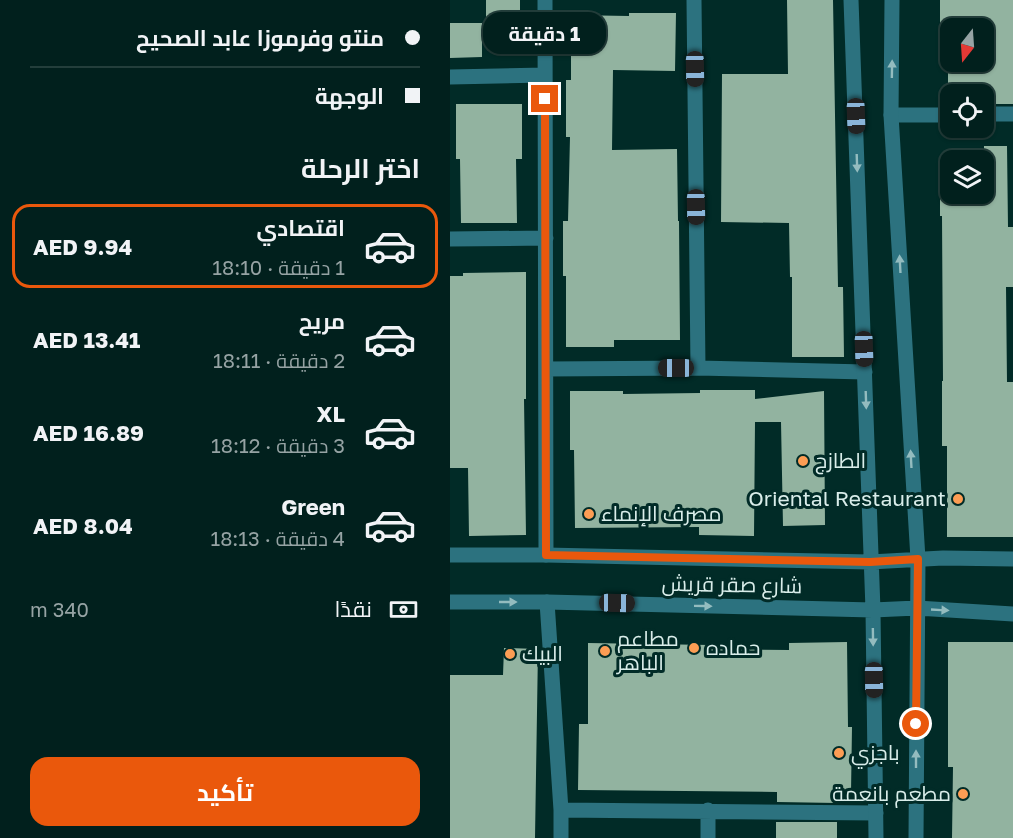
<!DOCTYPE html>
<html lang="ar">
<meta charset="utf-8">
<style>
body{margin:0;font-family:"Golos Text",Cairo,sans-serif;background:#0b2826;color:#f1f3f6;direction:rtl;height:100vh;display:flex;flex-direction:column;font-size:22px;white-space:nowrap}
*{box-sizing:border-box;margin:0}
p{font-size:20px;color:#96a3a4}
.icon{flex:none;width:33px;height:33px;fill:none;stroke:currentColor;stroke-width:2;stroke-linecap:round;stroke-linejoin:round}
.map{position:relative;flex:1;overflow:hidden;direction:ltr}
.side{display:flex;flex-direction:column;background:#01201d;width:450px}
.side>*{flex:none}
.top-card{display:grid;align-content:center;height:132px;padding:0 30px;background:#01201d}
.needle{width:39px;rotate:197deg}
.controls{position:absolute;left:490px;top:18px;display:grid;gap:12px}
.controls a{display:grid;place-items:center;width:54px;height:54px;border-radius:12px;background:#01201d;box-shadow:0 2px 4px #0004,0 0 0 2px #233e3b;font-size:30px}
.end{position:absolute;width:27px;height:27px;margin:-14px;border:8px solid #ea580c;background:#fff;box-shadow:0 0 0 3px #fff}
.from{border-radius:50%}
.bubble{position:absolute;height:42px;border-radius:18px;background:#01201d;box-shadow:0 2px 4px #0004,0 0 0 2px #233e3b;font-size:20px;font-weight:700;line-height:42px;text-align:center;direction:rtl}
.car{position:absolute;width:18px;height:36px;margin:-18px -9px;border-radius:8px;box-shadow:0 0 4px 2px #0007;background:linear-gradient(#222 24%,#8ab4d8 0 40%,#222 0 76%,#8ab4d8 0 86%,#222 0)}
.top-card b{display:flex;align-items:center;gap:21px;height:57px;font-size:22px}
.top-card b+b{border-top:2px solid #233e3b}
.top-card i{width:15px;height:15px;background:#f1f3f6}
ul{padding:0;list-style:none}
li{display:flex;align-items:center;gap:18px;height:84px;margin:0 12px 9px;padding:0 18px;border:3px solid transparent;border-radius:18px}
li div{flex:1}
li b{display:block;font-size:22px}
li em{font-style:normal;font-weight:700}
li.current{border-color:#ea580c}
li>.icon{width:54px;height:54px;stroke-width:1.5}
h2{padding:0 30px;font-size:27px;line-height:72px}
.pay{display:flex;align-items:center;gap:15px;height:66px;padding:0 30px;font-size:22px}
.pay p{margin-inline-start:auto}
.action{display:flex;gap:12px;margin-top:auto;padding:12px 30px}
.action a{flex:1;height:69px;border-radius:18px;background:#ea580c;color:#fff;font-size:24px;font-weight:700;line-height:69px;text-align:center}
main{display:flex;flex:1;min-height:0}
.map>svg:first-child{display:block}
.building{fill:#92b3a0}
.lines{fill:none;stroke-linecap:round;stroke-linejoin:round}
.minor{stroke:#2c727f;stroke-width:15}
.tertiary{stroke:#2c727f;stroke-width:15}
.oneway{fill:#94bcbf}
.route{stroke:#ea580c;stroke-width:8}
.poi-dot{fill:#fc9d54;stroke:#012b27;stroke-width:2}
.labels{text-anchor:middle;stroke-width:6;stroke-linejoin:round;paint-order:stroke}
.poi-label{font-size:21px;fill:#d9edea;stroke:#012b27;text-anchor:start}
.street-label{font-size:21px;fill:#d9edea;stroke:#012b27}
</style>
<main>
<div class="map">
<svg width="563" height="838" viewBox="0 0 563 838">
<rect width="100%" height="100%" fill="#012b27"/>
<path class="building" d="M36,0H70V36H36Z
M337,0H383L388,287H393L394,357H342V277H340L339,223L271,222L272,74H338Z
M490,0H563V104H534V94H498V62H534V28H490Z
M179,13H226L225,71L163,70L162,150L227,149L228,221H229L230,340H164V347H116V276H113V221H118L120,137H116V80H121V15L179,16Z
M0,23H32V57L0,58Z
M6,104H72V159H66L67,223H11L10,159H6Z
M534,146H557L558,227H563V287H556L557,382H563V537H497V446H492V381H493L492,216H490V194H534Z
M76,272V399H74L76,535L19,536L18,468H0V276H13V273Z
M250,390H305V399L374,391L375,525L333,526L331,422H305L304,536L249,535V527L125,528L124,450H120V391H173V394L250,393Z
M397,642L398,727H402L401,793H388L387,803L327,802V792L128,790L129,724H138V643L260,645V649L339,650V643Z
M498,642H563V838H502L503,767H498Z
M54,648L88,649L85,838H0V675H53Z
M326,822H387V838H326Z"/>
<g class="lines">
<path class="minor" d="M95,0L96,555
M244,0L248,368
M0,77L95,75
M534,114H563
M441,115H501
M0,239L96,238
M96,369L248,368L415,372
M97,602L111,810V838
M111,810L426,813
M258,838V810"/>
<path class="tertiary" d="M401,0L423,610L426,838
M442,0L441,115L468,559L466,838
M0,555H96L420,562L493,558L563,559
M0,602H97L423,610L467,608L563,614"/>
</g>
<defs><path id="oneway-solid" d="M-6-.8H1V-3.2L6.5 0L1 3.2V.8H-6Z" transform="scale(1.5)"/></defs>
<g class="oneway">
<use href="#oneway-solid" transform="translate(442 69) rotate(-89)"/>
<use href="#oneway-solid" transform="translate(407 163) rotate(88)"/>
<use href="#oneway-solid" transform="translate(450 264) rotate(-93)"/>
<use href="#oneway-solid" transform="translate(416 400) rotate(88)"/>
<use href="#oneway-solid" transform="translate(461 459) rotate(-93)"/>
<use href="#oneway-solid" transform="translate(58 602)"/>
<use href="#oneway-solid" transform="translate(253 606) rotate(1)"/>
<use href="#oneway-solid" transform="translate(490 610) rotate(3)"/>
<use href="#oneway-solid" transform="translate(423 637) rotate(89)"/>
<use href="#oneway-solid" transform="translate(466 759) rotate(-90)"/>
</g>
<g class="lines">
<path class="route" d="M95,99L96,555L420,562L468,559L466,724"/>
</g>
<g class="poi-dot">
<circle cx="353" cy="461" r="6"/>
<circle cx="508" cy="499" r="6"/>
<circle cx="139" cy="514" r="6"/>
<circle cx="244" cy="648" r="6"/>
<circle cx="155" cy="651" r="6"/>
<circle cx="60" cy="654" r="6"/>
<circle cx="389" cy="753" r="6"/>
<circle cx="513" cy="794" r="6"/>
</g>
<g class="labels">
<g class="poi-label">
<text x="365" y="468">الطازج</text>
<text x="496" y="506" text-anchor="end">Oriental Restaurant</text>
<text x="151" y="521">مصرف الإنماء</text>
<text x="167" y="646">مطاعم<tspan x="167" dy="24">الباهر</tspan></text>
<text x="256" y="655">حماده</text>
<text x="72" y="661">البيك</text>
<text x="401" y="760">باجزي</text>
<text x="501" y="801" text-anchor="end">مطعم بانعمة</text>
</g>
<g class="street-label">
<text transform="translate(282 585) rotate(1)" y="7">شارع صقر قريش</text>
</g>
</g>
</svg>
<div class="controls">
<a><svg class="needle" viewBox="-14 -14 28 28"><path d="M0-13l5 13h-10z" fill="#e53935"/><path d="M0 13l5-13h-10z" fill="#96a3a4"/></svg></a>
<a><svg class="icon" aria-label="locate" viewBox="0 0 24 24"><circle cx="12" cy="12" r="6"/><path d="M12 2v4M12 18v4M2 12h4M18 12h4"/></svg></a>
<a><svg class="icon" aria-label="layers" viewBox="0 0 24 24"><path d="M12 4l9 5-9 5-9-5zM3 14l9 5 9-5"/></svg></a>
</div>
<i class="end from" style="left:466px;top:724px"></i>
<i class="end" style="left:95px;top:99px"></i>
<div class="bubble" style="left:33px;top:12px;width:123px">1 دقيقة</div>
<i class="car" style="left:245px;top:69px;rotate:179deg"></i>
<i class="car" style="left:406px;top:116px;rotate:178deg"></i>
<i class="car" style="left:246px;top:207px;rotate:179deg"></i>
<i class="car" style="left:414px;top:349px;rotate:178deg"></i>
<i class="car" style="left:226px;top:368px;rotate:270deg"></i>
<i class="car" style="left:167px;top:603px;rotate:91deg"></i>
<i class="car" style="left:424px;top:680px;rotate:179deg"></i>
</div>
<section class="side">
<div class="top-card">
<b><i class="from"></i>منتو وفرموزا عابد الصحيح</b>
<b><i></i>الوجهة</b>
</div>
<h2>اختر الرحلة</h2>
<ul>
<li class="current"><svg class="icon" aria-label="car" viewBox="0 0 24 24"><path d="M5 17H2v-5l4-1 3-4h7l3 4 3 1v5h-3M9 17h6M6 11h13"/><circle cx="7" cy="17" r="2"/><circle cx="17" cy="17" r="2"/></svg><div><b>اقتصادي</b><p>1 دقيقة · 18:10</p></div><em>AED 9.94</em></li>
<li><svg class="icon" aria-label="car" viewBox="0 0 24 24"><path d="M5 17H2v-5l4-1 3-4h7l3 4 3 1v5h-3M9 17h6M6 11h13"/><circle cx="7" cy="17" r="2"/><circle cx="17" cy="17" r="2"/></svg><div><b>مريح</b><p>2 دقيقة · 18:11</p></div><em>AED 13.41</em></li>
<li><svg class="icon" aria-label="car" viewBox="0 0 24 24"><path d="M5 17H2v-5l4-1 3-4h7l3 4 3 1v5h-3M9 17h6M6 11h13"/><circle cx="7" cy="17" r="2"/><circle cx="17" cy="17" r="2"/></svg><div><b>XL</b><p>3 دقيقة · 18:12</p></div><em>AED 16.89</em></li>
<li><svg class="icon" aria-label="car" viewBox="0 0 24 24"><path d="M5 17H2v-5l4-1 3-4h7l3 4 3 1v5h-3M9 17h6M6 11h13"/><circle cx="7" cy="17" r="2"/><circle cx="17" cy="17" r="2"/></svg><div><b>Green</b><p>4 دقيقة · 18:13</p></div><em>AED 8.04</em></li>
</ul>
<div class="pay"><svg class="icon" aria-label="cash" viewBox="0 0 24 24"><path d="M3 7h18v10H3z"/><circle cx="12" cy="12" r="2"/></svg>نقدًا<p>340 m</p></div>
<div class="action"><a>تأكيد</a></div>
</section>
</main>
